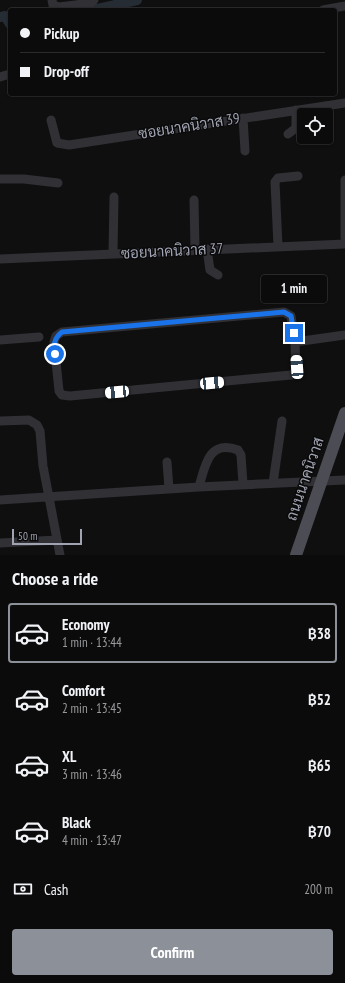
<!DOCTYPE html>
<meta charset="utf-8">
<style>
body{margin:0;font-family:"PT Sans Narrow",Sarabun,sans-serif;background:#19191a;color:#f1f3f6;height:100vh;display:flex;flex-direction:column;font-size:15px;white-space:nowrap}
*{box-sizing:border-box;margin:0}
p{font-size:13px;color:#9a9b9d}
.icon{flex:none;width:22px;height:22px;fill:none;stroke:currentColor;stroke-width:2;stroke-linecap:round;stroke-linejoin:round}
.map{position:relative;height:555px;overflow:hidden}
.panel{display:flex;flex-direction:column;background:#0b0b0c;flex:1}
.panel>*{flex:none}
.banner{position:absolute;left:8px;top:8px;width:329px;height:88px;border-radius:4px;box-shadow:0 1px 3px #0004,0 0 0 1px #2b2b2d;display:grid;align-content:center;height:88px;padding:0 12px;background:#0b0b0c}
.fabs{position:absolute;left:297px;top:108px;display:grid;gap:8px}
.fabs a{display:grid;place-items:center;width:36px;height:36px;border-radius:4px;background:#0b0b0c;box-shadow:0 1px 3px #0004,0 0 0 1px #2b2b2d;font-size:20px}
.scale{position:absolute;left:12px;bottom:10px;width:70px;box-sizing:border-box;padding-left:4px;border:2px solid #a0a3b1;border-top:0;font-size:11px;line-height:14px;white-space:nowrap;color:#a0a3b1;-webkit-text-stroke:3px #0a0a0b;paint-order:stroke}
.end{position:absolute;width:18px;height:18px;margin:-9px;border:5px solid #1a73e8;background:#fff;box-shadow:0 0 0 2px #fff}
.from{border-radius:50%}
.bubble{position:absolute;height:28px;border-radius:4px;background:#0b0b0c;box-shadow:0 1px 3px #0004,0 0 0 1px #2b2b2d;font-size:13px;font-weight:600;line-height:28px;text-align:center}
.car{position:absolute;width:12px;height:24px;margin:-12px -6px;border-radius:5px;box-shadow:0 0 3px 1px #0007;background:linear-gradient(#fff 24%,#345 0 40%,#fff 0 76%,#345 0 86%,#fff 0)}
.banner b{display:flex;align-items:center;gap:14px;height:38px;font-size:15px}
.banner b+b{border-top:1px solid #2b2b2d}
.banner i{width:10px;height:10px;background:#f1f3f6}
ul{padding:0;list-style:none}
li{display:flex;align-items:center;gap:12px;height:60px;margin:0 8px 6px;padding:0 4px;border:2px solid transparent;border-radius:4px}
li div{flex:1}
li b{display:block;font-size:15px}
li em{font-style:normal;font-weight:600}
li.selected{border-color:#8c9099}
li>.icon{width:36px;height:36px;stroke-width:1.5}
h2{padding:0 12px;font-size:18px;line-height:48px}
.pay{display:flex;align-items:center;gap:10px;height:44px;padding:0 12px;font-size:15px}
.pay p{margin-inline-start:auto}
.cta{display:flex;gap:8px;margin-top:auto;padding:8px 12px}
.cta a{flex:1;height:46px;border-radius:4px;background:#8c9099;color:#fff;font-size:16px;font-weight:600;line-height:46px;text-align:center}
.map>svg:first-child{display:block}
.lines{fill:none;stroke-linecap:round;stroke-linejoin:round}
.canal{stroke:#252c33;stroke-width:10}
.minor{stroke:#303035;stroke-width:9}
.major{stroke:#4c4d54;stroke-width:12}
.route{stroke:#1a73e8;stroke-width:5}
.labels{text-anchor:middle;stroke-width:3;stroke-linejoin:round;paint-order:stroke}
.street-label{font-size:15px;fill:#a0a3b1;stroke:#0a0a0b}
</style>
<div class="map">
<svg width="345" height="555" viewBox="0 0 345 555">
<rect width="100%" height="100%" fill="#0f0f10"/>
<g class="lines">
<path class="canal" d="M93,10L137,0
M0,17L5,16L10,24"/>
<path class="minor" d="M52,0L53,5L59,7L91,3L94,0
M323,10L345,6
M0,77L10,74
M243,118L245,151
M51,120L57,143L69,145L345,103
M288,134L296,128V110
M0,179H24L58,183
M345,180V238
M194,200L195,249
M278,246L275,182L278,178L298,176
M207,249L210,270L218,275
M113,253L114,197
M0,259L345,244
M284,312L291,316L295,342L296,371L291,375L70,396L62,395L59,391L54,342L56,336L62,332Z
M0,340L39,337
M295,342L345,335
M0,421L29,420L37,425L40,431L43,466L60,555
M167,462L169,489
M273,483L282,421
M199,487C205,465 209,439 238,450L241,455L243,484
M0,500L199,487L345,480
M0,543L57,540"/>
<path class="major" d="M296,555L345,413"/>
</g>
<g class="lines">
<path class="route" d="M55,354C54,345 53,339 62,332L284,312L291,316L294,333"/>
</g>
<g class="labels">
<g class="street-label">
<text transform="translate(189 126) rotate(-9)" y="5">ซอยนาคนิวาส 39</text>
<text transform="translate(172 251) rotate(-3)" y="5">ซอยนาคนิวาส 37</text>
<text transform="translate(305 479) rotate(-71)" y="5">ถนนนาคนิวาส</text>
</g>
</g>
</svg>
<div class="fabs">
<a><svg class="icon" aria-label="locate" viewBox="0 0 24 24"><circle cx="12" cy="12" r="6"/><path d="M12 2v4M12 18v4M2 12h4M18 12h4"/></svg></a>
</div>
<div class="scale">50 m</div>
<i class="end from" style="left:55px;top:354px"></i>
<i class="end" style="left:294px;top:333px"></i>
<div class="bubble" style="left:261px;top:275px;width:66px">1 min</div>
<i class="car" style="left:297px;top:367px;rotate:356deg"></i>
<i class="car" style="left:212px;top:383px;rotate:85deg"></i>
<i class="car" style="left:117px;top:392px;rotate:265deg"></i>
<div class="banner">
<b><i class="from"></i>Pickup</b>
<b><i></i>Drop-off</b>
</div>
</div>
<section class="panel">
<h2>Choose a ride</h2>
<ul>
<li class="selected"><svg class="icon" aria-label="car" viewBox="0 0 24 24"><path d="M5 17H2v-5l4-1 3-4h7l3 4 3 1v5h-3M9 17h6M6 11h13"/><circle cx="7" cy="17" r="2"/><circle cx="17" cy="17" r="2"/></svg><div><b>Economy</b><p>1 min · 13:44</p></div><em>฿38</em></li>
<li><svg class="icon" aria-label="car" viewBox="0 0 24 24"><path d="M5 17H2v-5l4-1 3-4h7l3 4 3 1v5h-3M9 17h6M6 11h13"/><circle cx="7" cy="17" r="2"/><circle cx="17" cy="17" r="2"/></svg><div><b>Comfort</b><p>2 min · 13:45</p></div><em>฿52</em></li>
<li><svg class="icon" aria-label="car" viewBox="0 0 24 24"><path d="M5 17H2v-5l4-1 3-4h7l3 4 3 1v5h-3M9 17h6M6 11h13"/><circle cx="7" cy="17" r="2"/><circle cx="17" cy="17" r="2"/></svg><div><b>XL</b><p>3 min · 13:46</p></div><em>฿65</em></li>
<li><svg class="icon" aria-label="car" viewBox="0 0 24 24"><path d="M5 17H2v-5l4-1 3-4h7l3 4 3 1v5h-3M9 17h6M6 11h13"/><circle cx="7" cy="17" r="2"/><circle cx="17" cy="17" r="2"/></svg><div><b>Black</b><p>4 min · 13:47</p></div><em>฿70</em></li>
</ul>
<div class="pay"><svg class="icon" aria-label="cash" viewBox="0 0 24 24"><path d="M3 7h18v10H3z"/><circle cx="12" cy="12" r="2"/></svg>Cash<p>200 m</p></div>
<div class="cta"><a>Confirm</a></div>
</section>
